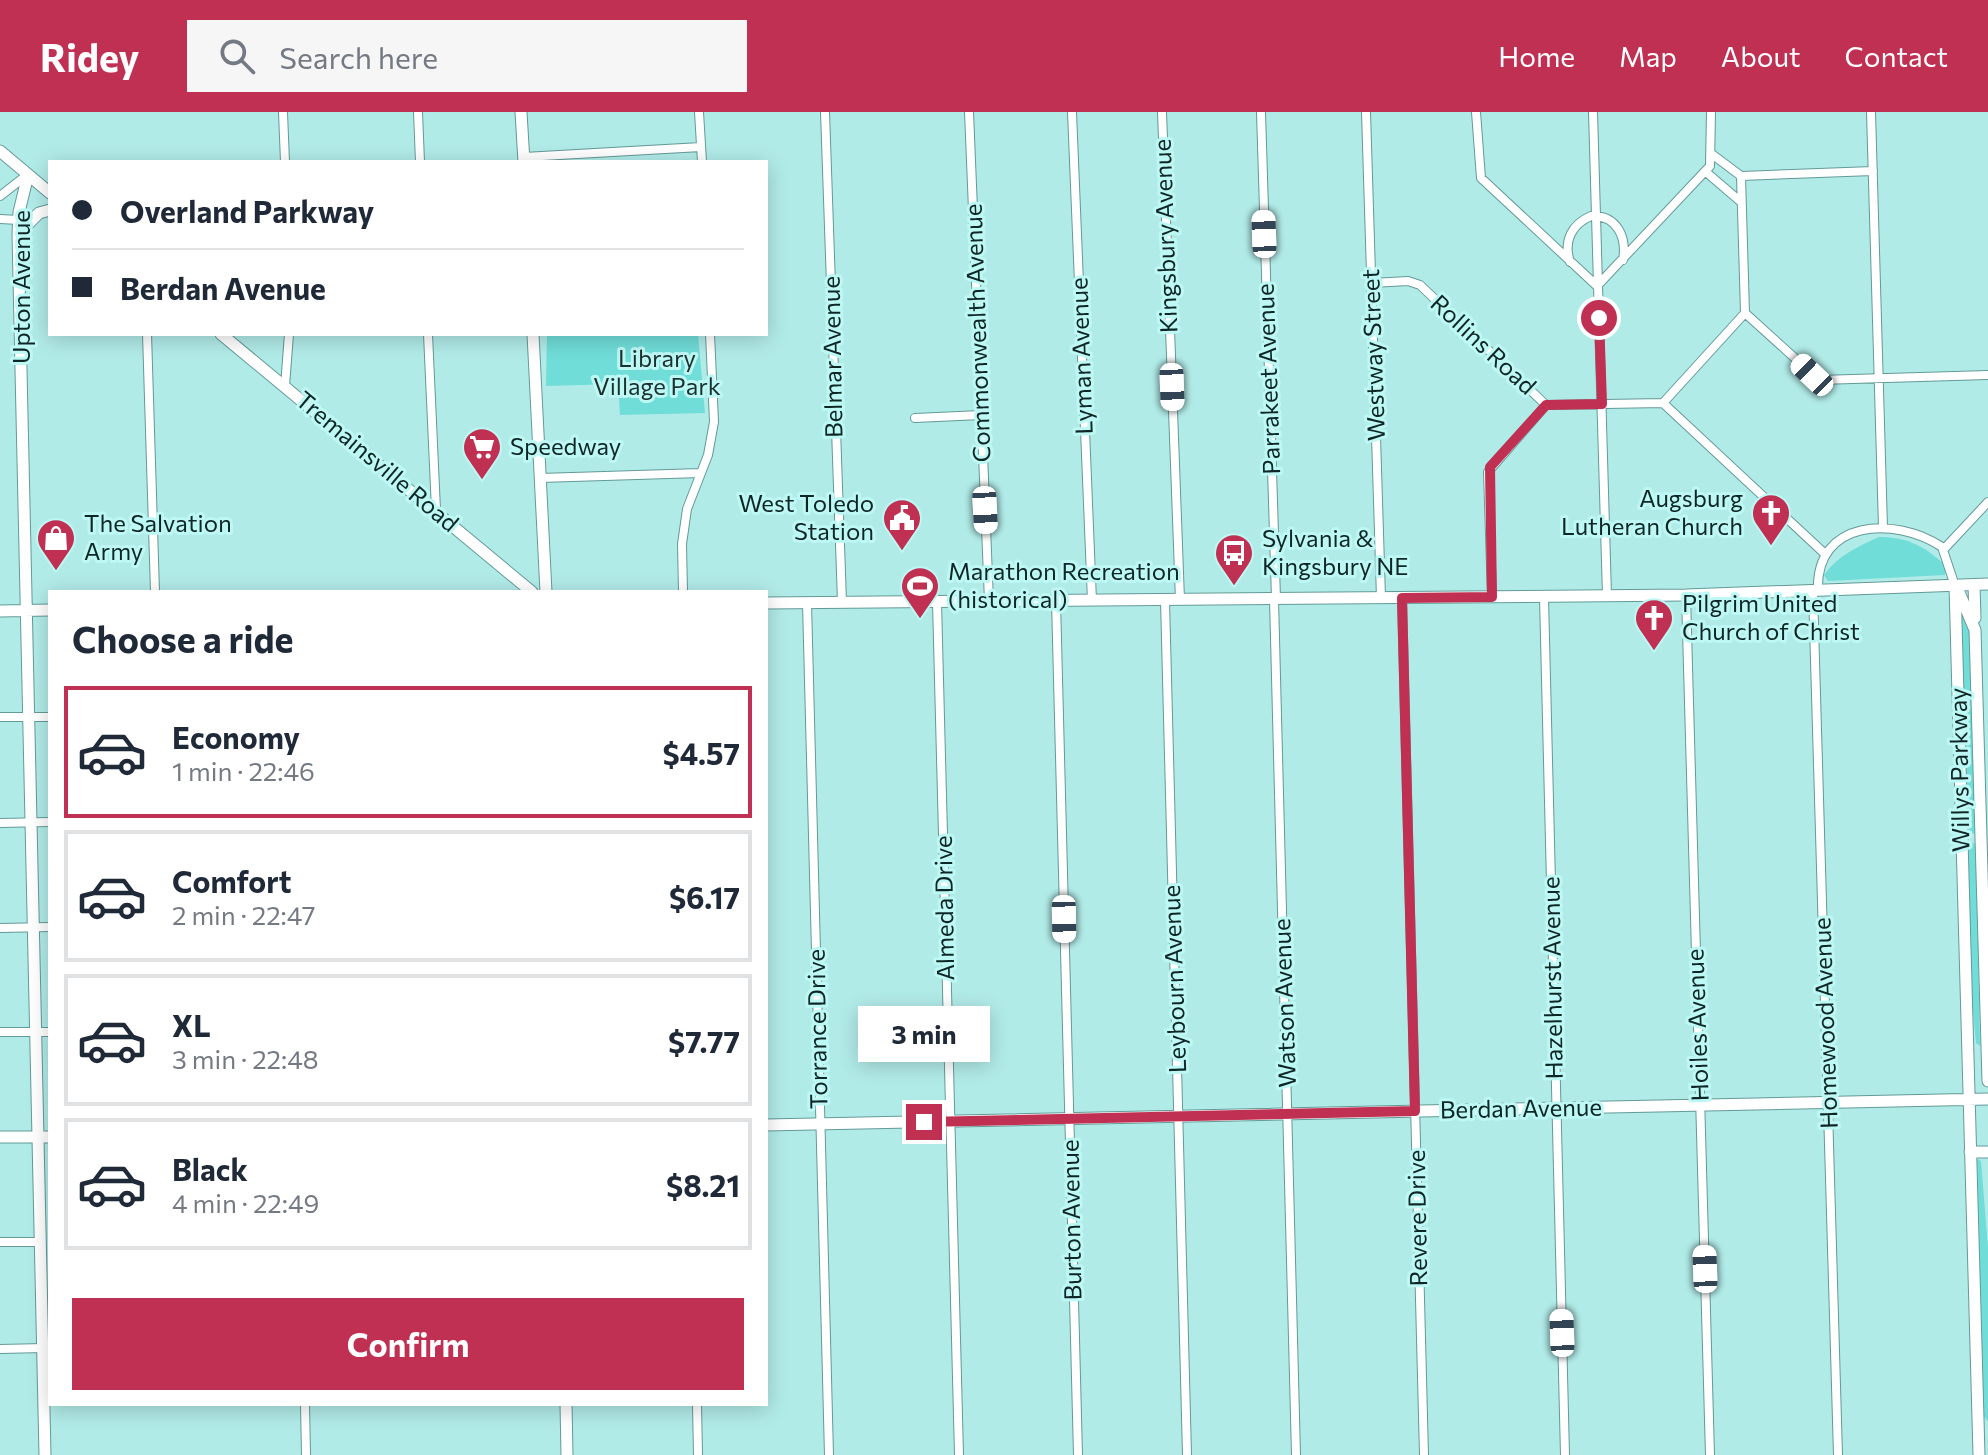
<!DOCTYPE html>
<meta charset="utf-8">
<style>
body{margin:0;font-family:Commissioner,sans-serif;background:#f6f6f7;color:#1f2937;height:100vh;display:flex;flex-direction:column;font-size:30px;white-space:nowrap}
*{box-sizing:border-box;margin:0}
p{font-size:26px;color:#747a83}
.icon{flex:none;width:44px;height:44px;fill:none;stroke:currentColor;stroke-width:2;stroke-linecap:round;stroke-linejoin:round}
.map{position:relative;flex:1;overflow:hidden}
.drawer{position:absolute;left:48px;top:478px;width:720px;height:816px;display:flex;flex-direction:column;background:#fff;border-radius:0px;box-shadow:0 4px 20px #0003}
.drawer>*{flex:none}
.guide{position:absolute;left:48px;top:48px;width:720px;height:176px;border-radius:0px;box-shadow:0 4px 20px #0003;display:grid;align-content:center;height:176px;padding:0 24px;background:#fff}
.end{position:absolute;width:36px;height:36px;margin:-18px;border:10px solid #c03052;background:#fff;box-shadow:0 0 0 4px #fff}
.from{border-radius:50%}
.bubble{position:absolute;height:56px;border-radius:0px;background:#fff;box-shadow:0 4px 20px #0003;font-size:26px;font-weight:700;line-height:56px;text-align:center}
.car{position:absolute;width:24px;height:48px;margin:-24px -12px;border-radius:10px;box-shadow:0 0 6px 2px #0007;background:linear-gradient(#fff 24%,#345 0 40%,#fff 0 76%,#345 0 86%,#fff 0)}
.guide b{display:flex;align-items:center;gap:28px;height:76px;font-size:30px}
.guide b+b{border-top:2px solid #e0e1e3}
.guide i{width:20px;height:20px;background:#1f2937}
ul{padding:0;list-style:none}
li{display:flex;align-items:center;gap:24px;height:132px;margin:0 16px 12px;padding:0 8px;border:4px solid #e0e1e3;border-radius:0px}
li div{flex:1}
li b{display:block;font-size:30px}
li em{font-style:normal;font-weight:700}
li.active{border-color:#c03052}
li>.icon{width:72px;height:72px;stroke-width:1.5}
h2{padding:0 24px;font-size:36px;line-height:96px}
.button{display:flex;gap:16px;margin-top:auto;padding:16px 24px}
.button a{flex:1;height:92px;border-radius:0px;background:#c03052;color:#fff;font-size:32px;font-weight:700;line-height:92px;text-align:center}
header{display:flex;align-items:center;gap:48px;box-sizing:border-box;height:112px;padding:0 40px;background:#c03052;color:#fff}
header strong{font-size:38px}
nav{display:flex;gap:44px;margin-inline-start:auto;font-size:28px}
.search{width:560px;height:72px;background:#f6f6f7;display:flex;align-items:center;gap:20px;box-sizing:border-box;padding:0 28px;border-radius:0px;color:#747a83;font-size:30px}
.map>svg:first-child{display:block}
.green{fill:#70ddd9}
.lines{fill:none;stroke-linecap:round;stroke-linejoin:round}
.street-casing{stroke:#639a98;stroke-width:10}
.secondary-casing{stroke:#639a98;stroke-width:13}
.street{stroke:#fff;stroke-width:8}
.secondary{stroke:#fff;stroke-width:11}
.route{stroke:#c03052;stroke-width:10}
.labels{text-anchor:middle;stroke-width:6;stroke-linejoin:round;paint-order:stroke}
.street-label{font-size:24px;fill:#0e2625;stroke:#bef8f5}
.park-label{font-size:24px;fill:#1a3130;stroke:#bef8f5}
.poi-label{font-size:24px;fill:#0e2625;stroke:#bef8f5;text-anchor:start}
</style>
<header>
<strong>Ridey</strong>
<div class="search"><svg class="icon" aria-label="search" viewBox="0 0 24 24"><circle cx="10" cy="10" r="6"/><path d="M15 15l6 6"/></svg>Search here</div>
<nav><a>Home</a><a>Map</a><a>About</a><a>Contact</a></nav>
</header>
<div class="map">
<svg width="1988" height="1343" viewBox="0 0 1988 1343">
<rect width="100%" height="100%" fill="#b1ebe8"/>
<path class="green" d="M547,222H698L705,301L620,303L618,272L546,274Z
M1879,425C1908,425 1924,434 1945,453V463L1828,469L1824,463C1839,443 1857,435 1879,425Z
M1960,492L1970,511L1975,721L1972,722L1966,719Z
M1972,730L1976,733L1980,934L1976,931L1970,866L1967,733Z
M1977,1047L1981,1049L1988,1136V1309L1983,1304Z"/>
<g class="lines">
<g class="street-casing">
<path id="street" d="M283,0L285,50
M418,0L420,50
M699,0L702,50
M825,0L842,490
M969,0L989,489
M1072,0L1092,489
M1162,0L1180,488
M1261,0L1276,487
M1366,0L1381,486
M1476,0L1481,66L1597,174L1710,54L1711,0
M1593,0L1607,484
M1871,0L1883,416
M1713,43L1741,64L1873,59
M524,45L701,35
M1706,60L1741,90
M0,84L27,63
M0,107L19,108
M1570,150C1563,129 1572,112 1591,104C1617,103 1627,125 1623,148
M1372,171L1408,169L1420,173L1546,293L1663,291L1824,441
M1745,201L1819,268L1988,263
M147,222L155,480
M428,222L436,398
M285,274L289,222
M1663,291L1745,201L1741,64
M915,306L981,303
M540,366L701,361
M1944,437L1988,390
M1813,479L1838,1343
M1818,479C1815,407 1895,404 1942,435L1955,474
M683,480L682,432L687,397L708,343L714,310L710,222
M1686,483L1710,1343
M1492,485L1488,360L1546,293
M1544,485L1565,1343
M1402,486L1424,1343
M1274,487L1296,1343
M1165,488L1187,1343
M1056,489L1078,1343
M937,490L959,1343
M807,491L829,1343
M0,605H50
M0,711L50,710
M0,816L50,815
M0,920H50
M0,1130H40
M0,1237L44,1236
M305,1292L306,1343
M697,1292L698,1343"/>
</g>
<g class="secondary-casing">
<path id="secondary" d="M521,0L524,50
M0,39L50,81
M28,63L19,100L18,122L45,1343
M18,122L39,101L50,98
M221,222L532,480
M533,222L546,480
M1974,473L1975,506
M1955,474L1979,1343
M1958,478L1975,518L1988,969
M766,491L1686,483L1988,472
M0,499L50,498
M766,1013L1988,987
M0,1025H50
M1970,1040H1988
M566,1292L567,1343"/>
</g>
<use href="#street" class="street"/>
<use href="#secondary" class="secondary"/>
</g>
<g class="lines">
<path class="route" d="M924,1010L1415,999L1402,486L1492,485L1490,355L1546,293L1602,292L1599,206"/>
</g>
<defs>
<g id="supermarket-pin" transform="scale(2)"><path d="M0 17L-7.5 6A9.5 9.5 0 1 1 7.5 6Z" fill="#c03052" stroke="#bef8f5"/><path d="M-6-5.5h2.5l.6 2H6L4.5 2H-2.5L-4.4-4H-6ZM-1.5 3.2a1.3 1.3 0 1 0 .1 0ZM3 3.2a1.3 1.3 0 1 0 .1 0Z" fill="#fff"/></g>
<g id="church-pin" transform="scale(2)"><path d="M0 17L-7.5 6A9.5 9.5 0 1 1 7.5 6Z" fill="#c03052" stroke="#bef8f5"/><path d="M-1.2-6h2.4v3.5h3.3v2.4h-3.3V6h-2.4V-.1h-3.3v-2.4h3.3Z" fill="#fff"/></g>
<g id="civic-pin" transform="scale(2)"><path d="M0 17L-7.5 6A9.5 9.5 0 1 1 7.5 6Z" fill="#c03052" stroke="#bef8f5"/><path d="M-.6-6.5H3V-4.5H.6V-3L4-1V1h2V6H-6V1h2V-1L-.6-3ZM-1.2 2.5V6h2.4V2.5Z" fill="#fff"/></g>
<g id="shop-pin" transform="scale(2)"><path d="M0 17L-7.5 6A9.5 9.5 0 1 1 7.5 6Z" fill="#c03052" stroke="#bef8f5"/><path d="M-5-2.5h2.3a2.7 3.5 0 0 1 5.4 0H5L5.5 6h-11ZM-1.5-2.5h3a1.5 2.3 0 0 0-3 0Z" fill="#fff"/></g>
<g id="bus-pin" transform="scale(2)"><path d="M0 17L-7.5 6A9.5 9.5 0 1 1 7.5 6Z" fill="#c03052" stroke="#bef8f5"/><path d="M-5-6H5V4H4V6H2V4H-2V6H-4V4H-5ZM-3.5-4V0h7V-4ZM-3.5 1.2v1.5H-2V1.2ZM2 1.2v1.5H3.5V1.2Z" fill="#fff"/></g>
<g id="stadium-pin" transform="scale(2)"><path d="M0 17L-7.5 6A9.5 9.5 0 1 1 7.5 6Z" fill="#c03052" stroke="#bef8f5"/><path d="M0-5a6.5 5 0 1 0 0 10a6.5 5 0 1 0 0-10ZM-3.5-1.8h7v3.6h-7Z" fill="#fff"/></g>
</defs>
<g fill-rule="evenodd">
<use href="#supermarket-pin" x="482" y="335"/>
<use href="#church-pin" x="1771" y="401"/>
<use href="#civic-pin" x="902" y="406"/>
<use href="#shop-pin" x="56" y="426"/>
<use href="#bus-pin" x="1234" y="441"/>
<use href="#stadium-pin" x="920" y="474"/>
<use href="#church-pin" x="1654" y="506"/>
</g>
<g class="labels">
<g class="street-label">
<text transform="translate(1166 124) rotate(-92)" y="8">Kingsbury Avenue</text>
<text transform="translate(22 175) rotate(-90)" y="8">Upton Avenue</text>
<text transform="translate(978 221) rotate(-92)" y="8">Commonwealth Avenue</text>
<text transform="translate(1483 233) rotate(43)" y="8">Rollins Road</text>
<text transform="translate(1374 243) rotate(-92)" y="8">Westway Street</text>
<text transform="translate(1082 244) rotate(-92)" y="8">Lyman Avenue</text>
<text transform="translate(833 245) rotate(-91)" y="8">Belmar Avenue</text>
<text transform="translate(1269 267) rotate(-92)" y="8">Parrakeet Avenue</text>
<text transform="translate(377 350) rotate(40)" y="8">Tremainsville Road</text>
<text transform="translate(1960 658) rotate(-91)" y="8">Willys Parkway</text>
<text transform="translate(945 796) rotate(-91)" y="8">Almeda Drive</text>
<text transform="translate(1553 866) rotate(-91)" y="8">Hazelhurst Avenue</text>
<text transform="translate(1175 867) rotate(-92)" y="8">Leybourn Avenue</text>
<text transform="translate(1285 891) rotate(-92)" y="8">Watson Avenue</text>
<text transform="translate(1826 911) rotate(-92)" y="8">Homewood Avenue</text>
<text transform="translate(1698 913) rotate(-92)" y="8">Hoiles Avenue</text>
<text transform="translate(818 917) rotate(-91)" y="8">Torrance Drive</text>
<text transform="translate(1521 997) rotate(-1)" y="8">Berdan Avenue</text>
<text transform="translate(1418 1106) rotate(-91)" y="8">Revere Drive</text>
<text transform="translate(1072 1108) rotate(-91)" y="8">Burton Avenue</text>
</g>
<g class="park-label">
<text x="657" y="255">Library<tspan x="657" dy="28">Village Park</tspan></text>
</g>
<g class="poi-label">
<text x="510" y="343">Speedway</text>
<text x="1743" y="395" text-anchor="end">Augsburg<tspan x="1743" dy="28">Lutheran Church</tspan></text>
<text x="874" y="400" text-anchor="end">West Toledo<tspan x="874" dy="28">Station</tspan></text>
<text x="84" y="420">The Salvation<tspan x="84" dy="28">Army</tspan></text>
<text x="1262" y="435">Sylvania &amp;<tspan x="1262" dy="28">Kingsbury NE</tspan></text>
<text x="948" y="468">Marathon Recreation<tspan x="948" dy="28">(historical)</tspan></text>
<text x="1682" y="500">Pilgrim United<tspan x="1682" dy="28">Church of Christ</tspan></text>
</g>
</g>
</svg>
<i class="end from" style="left:1599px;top:206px"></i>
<i class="end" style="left:924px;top:1010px"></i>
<div class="bubble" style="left:858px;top:894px;width:132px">3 min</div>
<i class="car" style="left:1264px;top:122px;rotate:358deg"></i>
<i class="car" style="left:1812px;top:263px;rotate:314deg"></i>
<i class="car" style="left:1172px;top:275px;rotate:178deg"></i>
<i class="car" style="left:985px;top:398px;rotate:177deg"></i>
<i class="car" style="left:1064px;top:807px;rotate:179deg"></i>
<i class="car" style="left:1705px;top:1157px;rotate:358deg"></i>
<i class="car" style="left:1562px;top:1221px;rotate:358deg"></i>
<div class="guide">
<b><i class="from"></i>Overland Parkway</b>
<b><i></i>Berdan Avenue</b>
</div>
<section class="drawer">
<h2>Choose a ride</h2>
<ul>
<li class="active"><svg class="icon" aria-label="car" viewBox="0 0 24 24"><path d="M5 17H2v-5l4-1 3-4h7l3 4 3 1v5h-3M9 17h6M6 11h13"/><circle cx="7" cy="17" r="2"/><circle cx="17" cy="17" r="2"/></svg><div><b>Economy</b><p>1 min · 22:46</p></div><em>$4.57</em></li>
<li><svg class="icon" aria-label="car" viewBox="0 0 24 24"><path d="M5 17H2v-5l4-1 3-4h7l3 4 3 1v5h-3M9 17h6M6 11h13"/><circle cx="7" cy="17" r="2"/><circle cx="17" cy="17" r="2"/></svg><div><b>Comfort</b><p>2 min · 22:47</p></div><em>$6.17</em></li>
<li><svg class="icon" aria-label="car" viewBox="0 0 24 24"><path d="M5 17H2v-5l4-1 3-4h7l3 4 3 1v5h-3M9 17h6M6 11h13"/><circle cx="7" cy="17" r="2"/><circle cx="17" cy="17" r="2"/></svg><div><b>XL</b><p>3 min · 22:48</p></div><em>$7.77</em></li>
<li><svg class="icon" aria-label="car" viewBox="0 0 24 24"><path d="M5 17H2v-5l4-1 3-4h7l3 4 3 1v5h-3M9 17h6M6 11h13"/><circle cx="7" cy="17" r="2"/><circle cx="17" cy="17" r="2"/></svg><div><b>Black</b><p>4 min · 22:49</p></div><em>$8.21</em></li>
</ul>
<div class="button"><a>Confirm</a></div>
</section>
</div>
